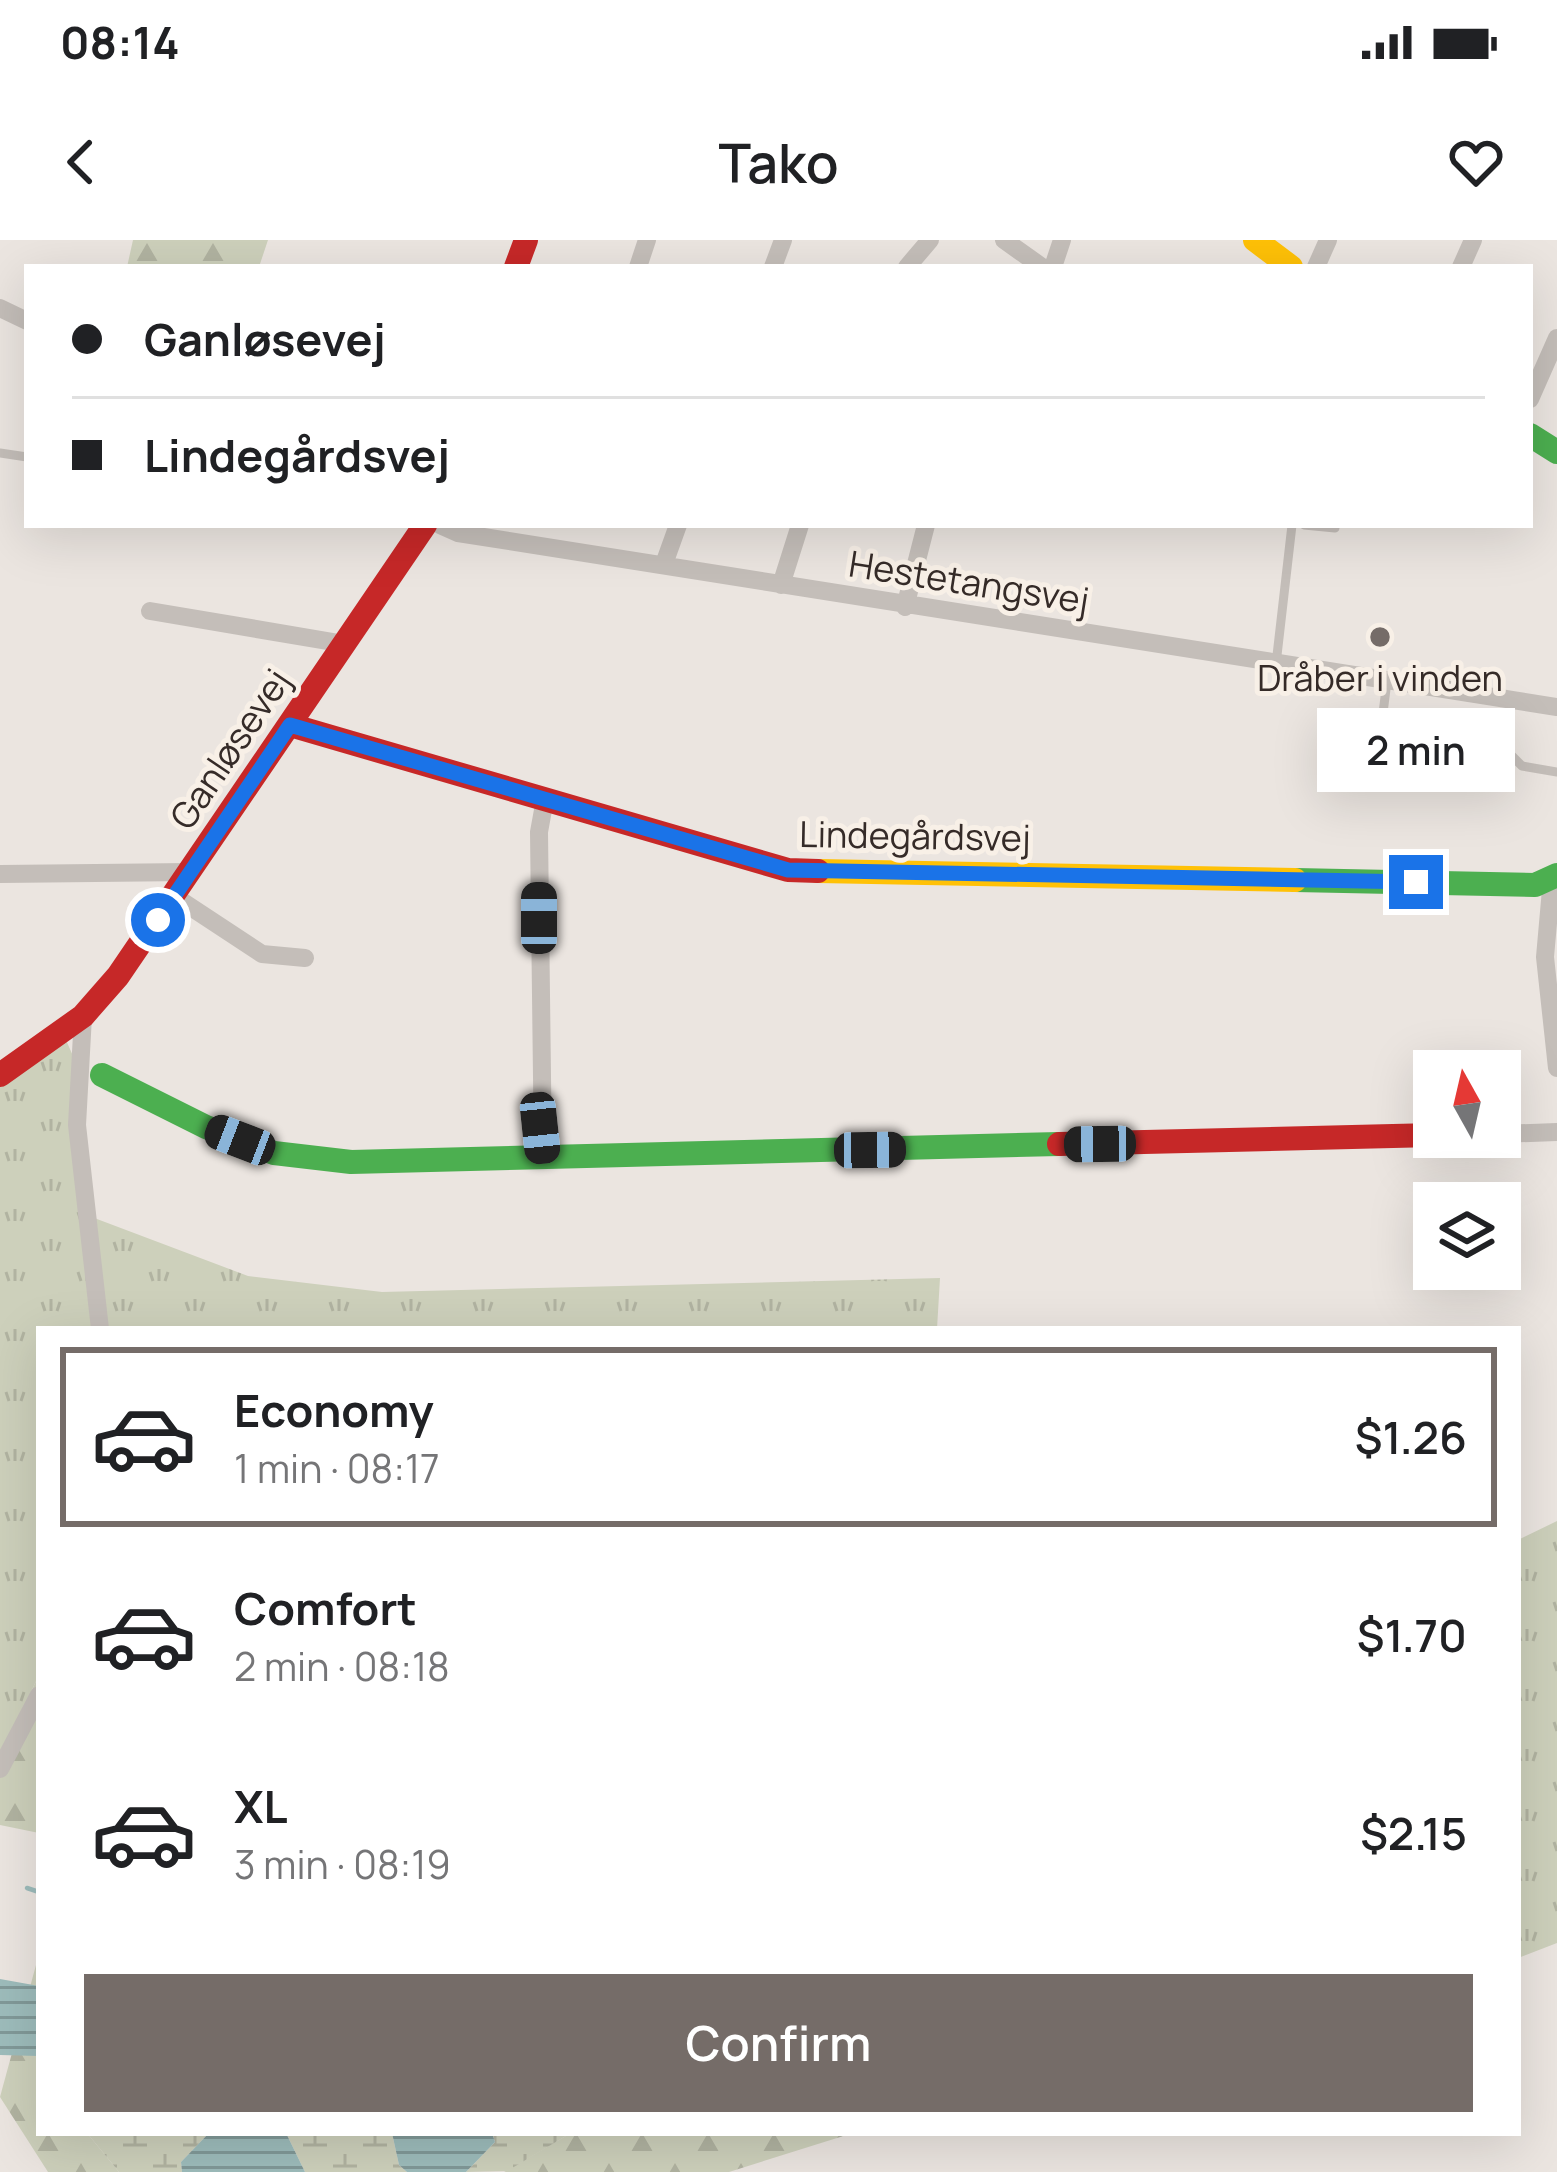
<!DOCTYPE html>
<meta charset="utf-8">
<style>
body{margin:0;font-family:Manrope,sans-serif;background:#f6f6f6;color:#202124;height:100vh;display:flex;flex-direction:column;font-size:45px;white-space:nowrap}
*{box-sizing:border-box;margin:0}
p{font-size:39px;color:#757577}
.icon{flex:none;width:66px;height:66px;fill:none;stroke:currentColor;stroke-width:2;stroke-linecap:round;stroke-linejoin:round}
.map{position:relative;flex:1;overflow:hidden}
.panel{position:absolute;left:36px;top:1086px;width:1485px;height:810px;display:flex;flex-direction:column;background:#fff;border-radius:0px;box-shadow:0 12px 48px #0002}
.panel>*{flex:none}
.top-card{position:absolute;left:24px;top:24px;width:1509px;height:264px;border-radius:0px;box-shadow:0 12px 48px #0002;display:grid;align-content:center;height:264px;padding:0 48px;background:#fff}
.needle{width:78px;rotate:352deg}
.fabs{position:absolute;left:1413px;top:810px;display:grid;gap:24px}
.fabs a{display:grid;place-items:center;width:108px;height:108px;border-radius:0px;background:#fff;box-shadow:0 12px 48px #0002;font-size:60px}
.end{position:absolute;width:54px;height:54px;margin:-27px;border:15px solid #1a73e8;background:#fff;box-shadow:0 0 0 6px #fff}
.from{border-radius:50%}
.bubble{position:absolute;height:84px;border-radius:0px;background:#fff;box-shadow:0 12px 48px #0002;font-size:39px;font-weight:600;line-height:84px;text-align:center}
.car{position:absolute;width:36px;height:72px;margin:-36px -18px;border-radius:15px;box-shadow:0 0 9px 3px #0007;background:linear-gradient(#222 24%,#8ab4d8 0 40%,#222 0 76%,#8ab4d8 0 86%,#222 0)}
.top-card b{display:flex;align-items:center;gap:42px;height:114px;font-size:45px}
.top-card b+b{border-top:3px solid #e0e0e0}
.top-card i{width:30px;height:30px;background:#202124}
ul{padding:21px 0 0;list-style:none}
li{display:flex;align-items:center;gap:36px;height:180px;margin:0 24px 18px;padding:0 24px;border:6px solid transparent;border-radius:0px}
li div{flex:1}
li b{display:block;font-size:45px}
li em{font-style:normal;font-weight:600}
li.current{border-color:#756c68}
li>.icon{width:108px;height:108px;stroke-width:1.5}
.button{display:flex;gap:24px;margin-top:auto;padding:24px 48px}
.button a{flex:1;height:138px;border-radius:0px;background:#756c68;color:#fff;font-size:48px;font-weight:600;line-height:138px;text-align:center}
.status{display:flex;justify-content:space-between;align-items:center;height:84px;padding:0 60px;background:#fff;direction:ltr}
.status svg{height:33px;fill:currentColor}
header{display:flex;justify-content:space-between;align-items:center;height:156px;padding:0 48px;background:#fff;font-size:54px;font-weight:600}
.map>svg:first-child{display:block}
.grass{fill:url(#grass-tufts)}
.forest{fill:url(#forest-firs)}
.wetland{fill:url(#wetland-marsh)}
.water{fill:url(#water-rules)}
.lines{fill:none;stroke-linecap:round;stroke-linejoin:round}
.stream{stroke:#9dbcbb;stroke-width:4.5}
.lane{stroke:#c4beb9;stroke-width:9}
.street{stroke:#c4beb9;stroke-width:18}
.fast{stroke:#4caf50;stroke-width:24}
.slow{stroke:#ffc107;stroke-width:24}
.jam{stroke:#c62828;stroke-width:24}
.route{stroke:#1a73e8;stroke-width:15}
.poi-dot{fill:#756c68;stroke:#f8f0e7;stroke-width:4.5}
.labels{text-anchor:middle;stroke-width:10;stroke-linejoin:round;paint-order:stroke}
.street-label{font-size:36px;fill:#352b28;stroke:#f8f0e7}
.poi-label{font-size:36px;fill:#352b28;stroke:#f8f0e7}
</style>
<div class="status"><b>08:14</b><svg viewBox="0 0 49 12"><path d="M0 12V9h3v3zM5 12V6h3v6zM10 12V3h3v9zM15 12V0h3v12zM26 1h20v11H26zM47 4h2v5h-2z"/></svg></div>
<header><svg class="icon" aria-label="back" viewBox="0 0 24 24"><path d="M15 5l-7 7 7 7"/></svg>Tako<svg class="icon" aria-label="heart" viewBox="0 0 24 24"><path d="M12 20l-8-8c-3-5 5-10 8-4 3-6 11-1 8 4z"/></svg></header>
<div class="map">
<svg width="1557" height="1932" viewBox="0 0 1557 1932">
<defs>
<pattern id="grass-tufts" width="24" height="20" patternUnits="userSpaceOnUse" patternTransform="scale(3)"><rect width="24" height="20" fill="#cdd0bb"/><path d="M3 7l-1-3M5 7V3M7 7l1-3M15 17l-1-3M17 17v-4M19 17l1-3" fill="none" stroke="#b1b3a1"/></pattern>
<pattern id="forest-firs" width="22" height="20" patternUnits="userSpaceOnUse" patternTransform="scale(3)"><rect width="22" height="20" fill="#cdd0bb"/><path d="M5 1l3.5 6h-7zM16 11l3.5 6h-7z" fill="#b1b3a1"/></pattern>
<pattern id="wetland-marsh" width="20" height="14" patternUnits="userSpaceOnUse" patternTransform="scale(3)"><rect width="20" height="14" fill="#cdd0bb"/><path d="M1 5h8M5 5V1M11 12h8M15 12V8" fill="none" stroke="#b1b3a1"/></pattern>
<pattern id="water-rules" width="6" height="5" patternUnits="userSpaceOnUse" patternTransform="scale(3)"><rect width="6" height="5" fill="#9dbcbb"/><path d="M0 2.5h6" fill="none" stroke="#819998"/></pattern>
</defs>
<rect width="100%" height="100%" fill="#ebe5e0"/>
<path class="grass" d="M66,800L73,816L89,976L248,1036L382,1052L940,1038L937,1089H39V1435L0,1516V844Z
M1557,1281V1703L1518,1718V1300Z"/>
<path class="forest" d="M133,0H268L259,27H127Z
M39,1435V1593L0,1585V1516Z
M39,1714V1893H87L119,1932H48L0,1857Z
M571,1893H853L729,1932H504Z"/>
<path class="wetland" d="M87,1893H209L181,1922L182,1932H119Z
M286,1893H392L399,1925L407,1932H305Z
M492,1893H571L507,1931L466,1932L495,1902Z"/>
<path class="water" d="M0,1739L39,1746V1816L0,1815Z
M209,1893H286L305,1932H182L181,1922Z
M392,1893H492L495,1902L466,1932H407L399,1925Z"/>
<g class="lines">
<path class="stream" d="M27,1648L39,1652"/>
<path class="lane" d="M0,213L27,217
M1304,285L1335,288
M1276,424L1292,285
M1383,473L1387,441
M1502,506L1522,526L1557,532"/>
<path class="street" d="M1004,0L1042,27
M638,27L647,0
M773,27L783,0
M907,27L930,0
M1053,27L1062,0
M1316,27L1328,0
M1461,27L1473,0
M0,68L27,81
M1530,159L1557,98
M440,285L458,293L1557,467
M664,324L678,285
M781,345L800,285
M905,367L926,285
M150,371L345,404
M0,634L190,632
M1552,638L1545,717L1557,828
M174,656L262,714L305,718
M83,776L77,885L100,1089
M1500,894L1557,892
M543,918L539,592L545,559
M0,1529L39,1455"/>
<path class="fast" d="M1530,195L1557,212
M1295,640L1535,645L1557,635
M102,835L206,887L274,913L351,922L1059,904"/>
<path class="slow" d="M1255,0L1291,27
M818,631L1295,640"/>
<path class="jam" d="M516,27L526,0
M290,485L788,630L818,631
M0,835L83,776L118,736L425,285
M1059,904L1434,895"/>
</g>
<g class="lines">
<path class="route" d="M158,680L290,485L788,630L1416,642"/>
</g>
<circle class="poi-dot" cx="1380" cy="397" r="12"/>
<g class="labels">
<g class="street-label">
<text transform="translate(969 342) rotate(9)" y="13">Hestetangsvej</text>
<text transform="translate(230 509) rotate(-56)" y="13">Ganløsevej</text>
<text transform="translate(915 596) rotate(1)" y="13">Lindegårdsvej</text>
</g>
<g class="poi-label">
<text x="1380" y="451">Dråber i vinden</text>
</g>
</g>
</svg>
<div class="fabs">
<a><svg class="needle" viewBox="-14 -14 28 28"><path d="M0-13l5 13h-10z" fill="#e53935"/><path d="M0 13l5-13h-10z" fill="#757577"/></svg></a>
<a><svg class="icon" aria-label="layers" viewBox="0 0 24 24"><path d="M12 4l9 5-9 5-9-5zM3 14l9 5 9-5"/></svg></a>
</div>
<i class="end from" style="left:158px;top:680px"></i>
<i class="end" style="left:1416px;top:642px"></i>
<div class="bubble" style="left:1317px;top:468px;width:198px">2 min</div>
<i class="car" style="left:539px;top:678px;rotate:0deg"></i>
<i class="car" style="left:540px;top:888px;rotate:174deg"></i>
<i class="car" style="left:240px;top:900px;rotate:291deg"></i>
<i class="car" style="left:1100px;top:904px;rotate:269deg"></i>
<i class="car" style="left:870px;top:910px;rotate:89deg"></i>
<div class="top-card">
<b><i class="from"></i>Ganløsevej</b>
<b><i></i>Lindegårdsvej</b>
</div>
<section class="panel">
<ul>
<li class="current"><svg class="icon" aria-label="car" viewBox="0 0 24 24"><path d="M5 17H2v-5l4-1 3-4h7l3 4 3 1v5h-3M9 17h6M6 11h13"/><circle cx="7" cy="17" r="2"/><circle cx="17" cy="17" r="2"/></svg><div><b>Economy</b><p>1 min · 08:17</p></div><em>$1.26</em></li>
<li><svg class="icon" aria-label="car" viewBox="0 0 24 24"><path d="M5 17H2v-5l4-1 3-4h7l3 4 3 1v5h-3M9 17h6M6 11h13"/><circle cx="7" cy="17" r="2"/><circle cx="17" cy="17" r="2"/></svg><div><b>Comfort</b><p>2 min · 08:18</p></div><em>$1.70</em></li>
<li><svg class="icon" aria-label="car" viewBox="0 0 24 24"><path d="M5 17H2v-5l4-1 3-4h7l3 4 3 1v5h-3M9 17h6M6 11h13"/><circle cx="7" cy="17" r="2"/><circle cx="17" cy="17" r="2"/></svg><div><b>XL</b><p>3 min · 08:19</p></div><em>$2.15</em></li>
</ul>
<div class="button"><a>Confirm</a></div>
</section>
</div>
